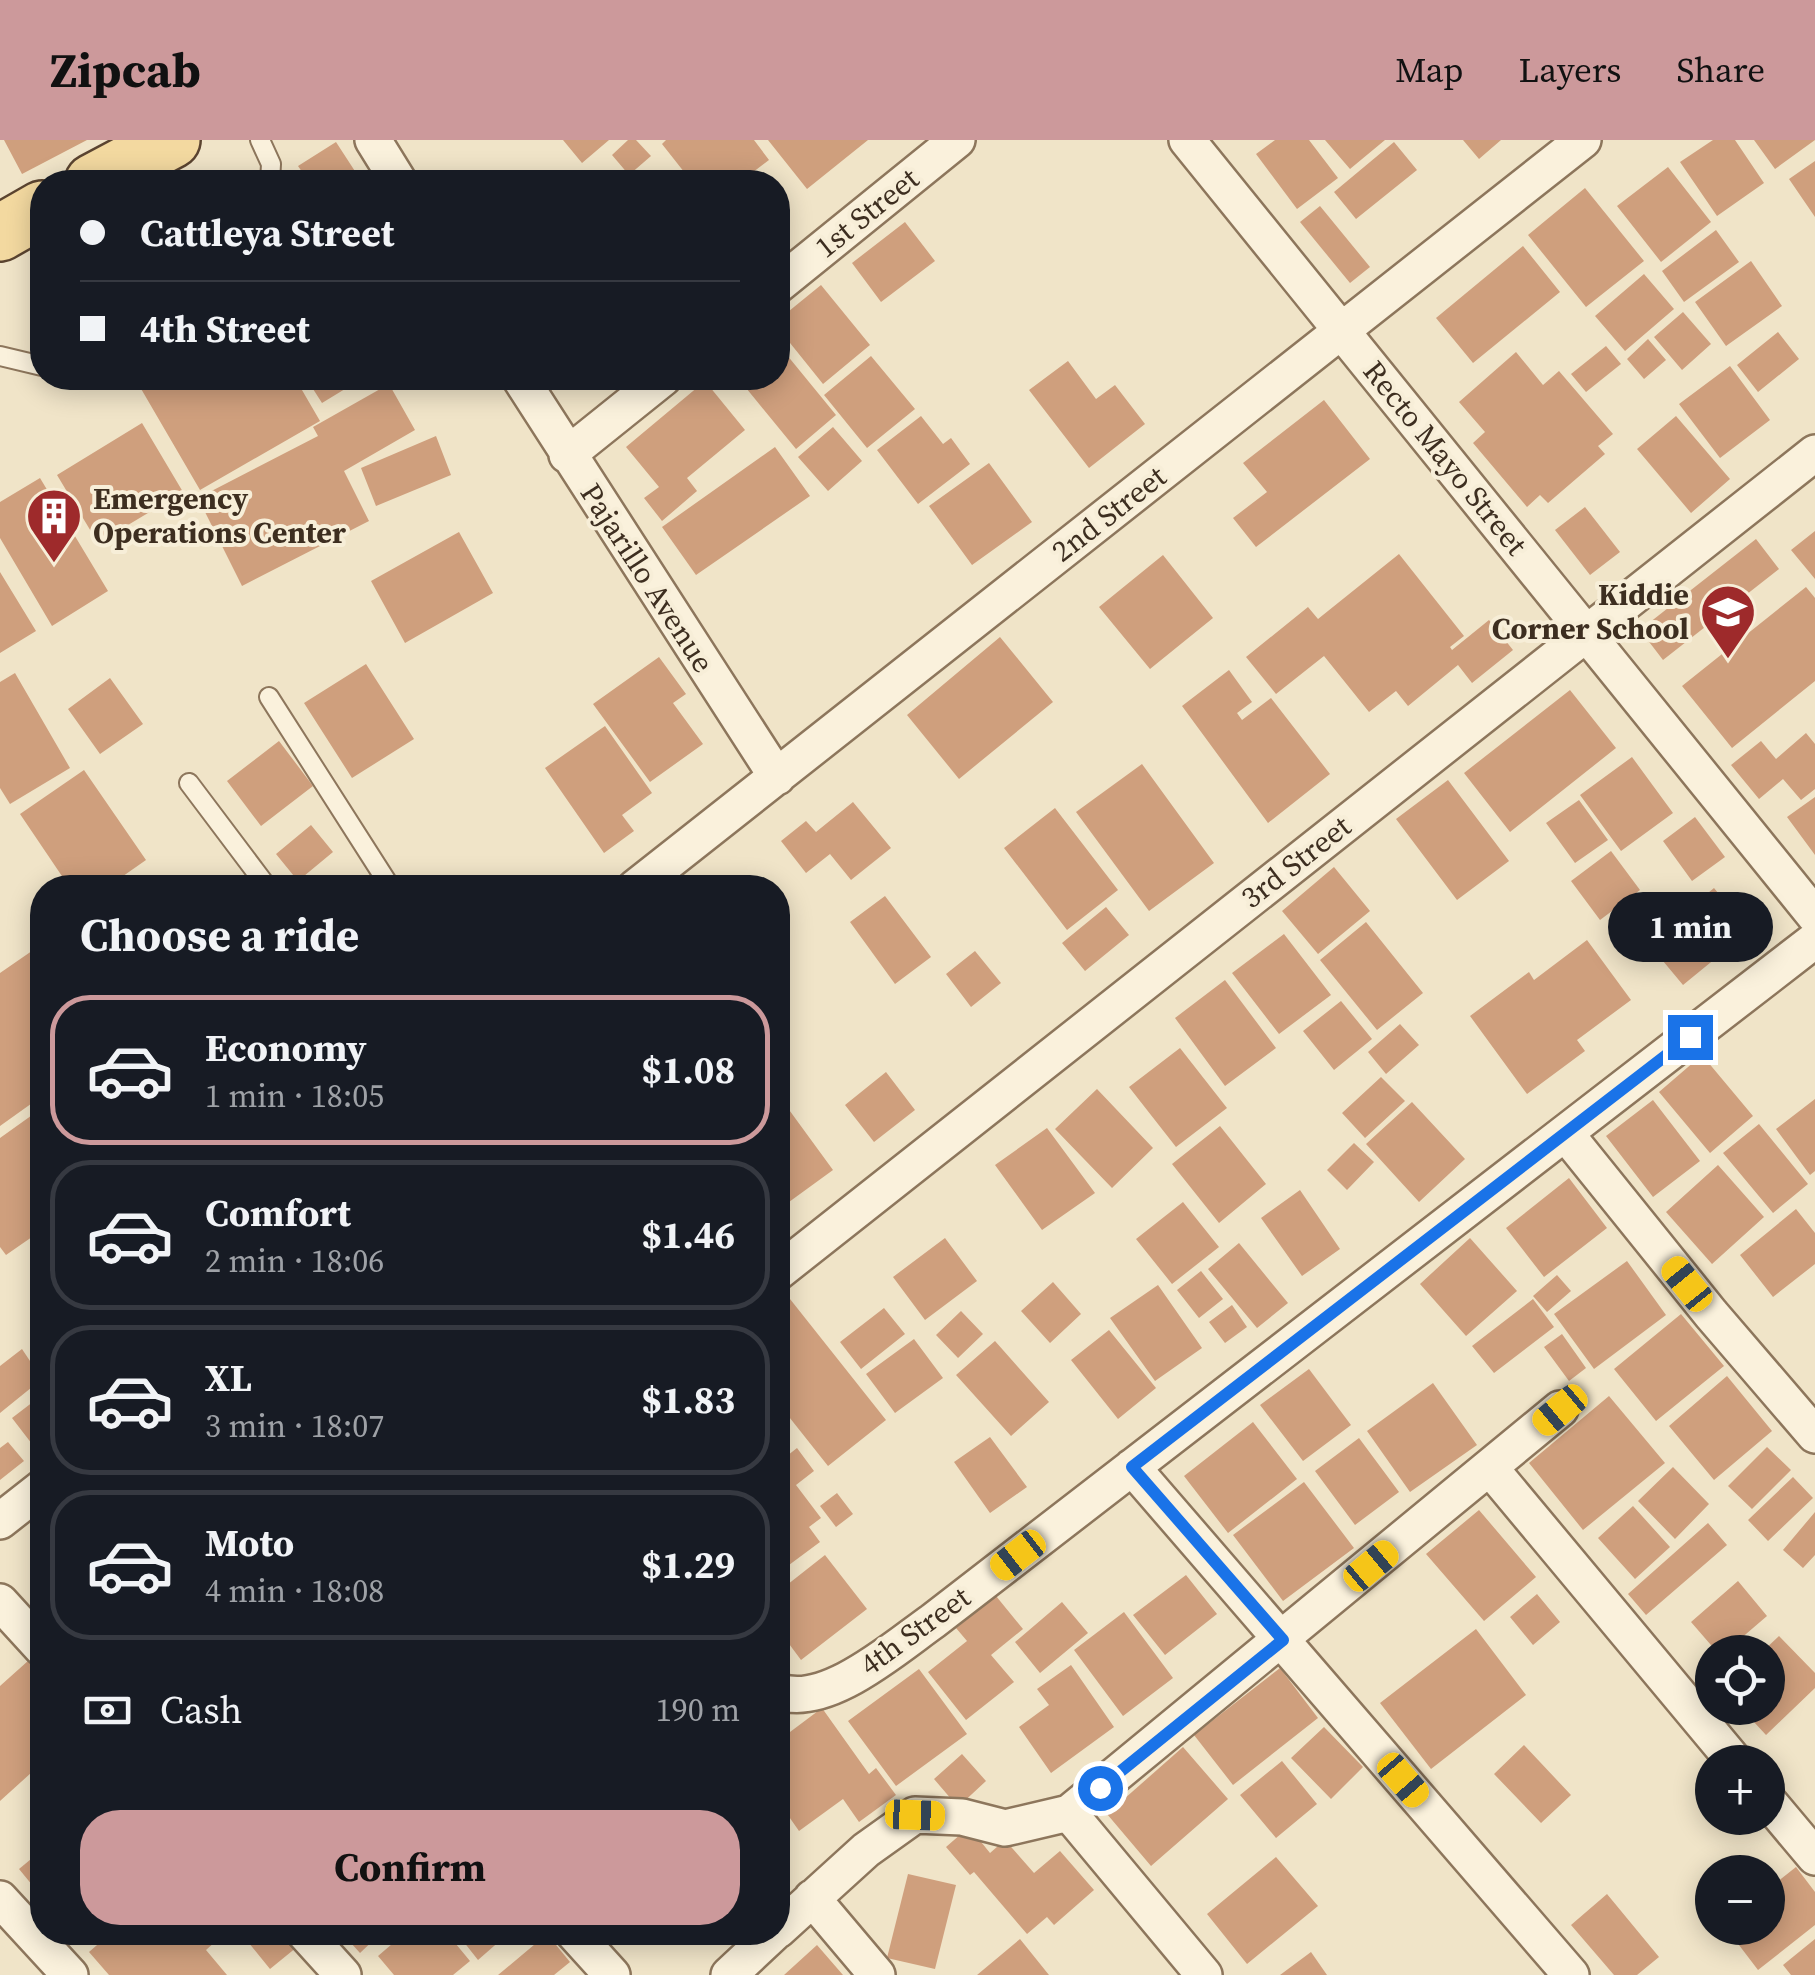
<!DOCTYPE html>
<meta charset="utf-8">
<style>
body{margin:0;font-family:"Source Serif 4",serif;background:#242831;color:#f1f3f6;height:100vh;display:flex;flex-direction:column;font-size:38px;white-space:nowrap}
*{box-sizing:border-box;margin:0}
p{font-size:32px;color:#9ea1a6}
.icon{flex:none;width:55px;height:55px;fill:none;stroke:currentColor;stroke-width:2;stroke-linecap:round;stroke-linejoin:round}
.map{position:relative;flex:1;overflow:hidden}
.sheet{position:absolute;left:30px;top:735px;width:760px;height:1070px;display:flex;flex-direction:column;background:#171b24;border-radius:40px;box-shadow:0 5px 25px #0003}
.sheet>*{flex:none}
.top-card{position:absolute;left:30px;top:30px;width:760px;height:220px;border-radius:40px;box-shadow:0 5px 25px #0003;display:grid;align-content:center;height:220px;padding:0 50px;background:#171b24}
.controls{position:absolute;left:1695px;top:1495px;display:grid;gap:20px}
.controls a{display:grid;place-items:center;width:90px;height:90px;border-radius:50%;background:#171b24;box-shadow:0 5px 25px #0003;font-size:50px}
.end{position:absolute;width:45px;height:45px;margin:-22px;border:12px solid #1a73e8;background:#fff;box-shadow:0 0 0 5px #fff}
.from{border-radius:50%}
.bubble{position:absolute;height:70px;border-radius:35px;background:#171b24;box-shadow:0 5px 25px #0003;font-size:32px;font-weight:700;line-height:70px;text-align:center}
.car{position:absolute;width:30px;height:60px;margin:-30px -15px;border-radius:12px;box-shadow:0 0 8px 2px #0007;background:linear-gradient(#f5c518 24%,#345 0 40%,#f5c518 0 76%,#345 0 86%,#f5c518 0)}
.top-card b{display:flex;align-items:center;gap:35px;height:95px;font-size:38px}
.top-card b+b{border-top:2px solid #363941}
.top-card i{width:25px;height:25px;background:#f1f3f6}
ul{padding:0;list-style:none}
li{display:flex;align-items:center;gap:30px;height:150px;margin:0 20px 15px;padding:0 30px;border:5px solid #363941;border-radius:40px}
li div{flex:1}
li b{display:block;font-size:38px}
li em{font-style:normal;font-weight:700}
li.on{border-color:#cc999b}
li>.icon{width:90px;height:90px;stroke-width:1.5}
h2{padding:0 50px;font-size:45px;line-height:120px}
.pay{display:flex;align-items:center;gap:25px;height:110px;padding:0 50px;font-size:38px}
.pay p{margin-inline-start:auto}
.cta{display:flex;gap:20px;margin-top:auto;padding:20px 50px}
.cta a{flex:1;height:115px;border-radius:40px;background:#cc999b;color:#111;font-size:40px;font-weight:700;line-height:115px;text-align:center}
header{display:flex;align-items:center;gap:60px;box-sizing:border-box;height:140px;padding:0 50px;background:#cc999b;color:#111}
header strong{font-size:48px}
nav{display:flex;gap:55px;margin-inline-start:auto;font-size:35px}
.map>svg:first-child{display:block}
.building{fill:#cf9f7d}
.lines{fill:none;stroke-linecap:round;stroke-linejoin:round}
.lane-casing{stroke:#8d765c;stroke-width:22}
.street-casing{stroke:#8d765c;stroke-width:40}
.primary-casing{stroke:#5b4430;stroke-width:60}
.lane{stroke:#faf1dc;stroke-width:18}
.street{stroke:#faf1dc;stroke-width:35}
.primary{stroke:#f3d9a0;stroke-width:55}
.route{stroke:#1a73e8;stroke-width:12}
.labels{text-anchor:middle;stroke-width:8;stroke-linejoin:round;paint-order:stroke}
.street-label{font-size:30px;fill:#3d2e20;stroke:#f7eed8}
.poi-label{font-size:30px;font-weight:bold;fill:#3d2e20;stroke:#f7eed8;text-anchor:start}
</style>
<header>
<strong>Zipcab</strong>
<nav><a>Map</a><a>Layers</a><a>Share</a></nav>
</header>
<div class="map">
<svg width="1815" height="1835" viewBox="0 0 1815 1835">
<rect width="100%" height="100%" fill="#f0e4c8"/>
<path class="building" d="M4,0H87L22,34Z
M563,0H609L582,23Z
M628,0H636L651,16L629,35L612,15Z
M666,0H754L769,20L740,42H692L662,4Z
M768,0H868L807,49Z
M1275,0H1309L1338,38L1297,69L1256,14Z
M1325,0H1385L1350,29Z
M1463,0H1501L1479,19Z
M1713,0H1735L1764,43L1717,76L1680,22Z
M1754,0H1815L1775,29Z
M336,2L362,42H309L298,26Z
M1394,2L1417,30L1356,79L1334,52Z
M1815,21V77L1789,39Z
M1668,27L1711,82L1661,122L1617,66Z
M1585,48L1644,121L1586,167L1528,95Z
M1320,66L1370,127L1350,143L1300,82Z
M905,82L935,121L881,162L852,123Z
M1716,90L1739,122L1684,162L1662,131Z
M1523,106L1560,152L1473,223L1436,178Z
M1751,121L1782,166L1726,206L1695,162Z
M1644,134L1674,169L1625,211L1595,176Z
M821,145L870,205L823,244L778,188V180Z
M1683,172L1711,204L1682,230L1654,197Z
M1778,192L1799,219L1758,252L1737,225Z
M1648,199L1666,220L1644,239L1627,219Z
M1606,206L1621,224L1586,252L1571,234Z
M782,209L836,275L796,309L742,243L748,238H778V213Z
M1516,212L1543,245L1559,231L1613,294L1598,306L1605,314L1548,363L1540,355L1527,367L1473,303L1485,292L1459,262Z
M871,216L915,269L867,308L824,255Z
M1068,221L1096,259L1115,245L1145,284L1089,328L1029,250Z
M1730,226L1770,280L1720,318L1679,264Z
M156,238H295L320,281L200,350L140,247Z
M306,238H363L322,263Z
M705,241L745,290L687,338L697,351L662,381L644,358L659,347L626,307Z
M389,244L415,290L344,331L369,381L242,446L198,358L318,296L313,287Z
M1324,260L1370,319L1256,407L1233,378L1267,352L1243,323Z
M921,276L943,304L951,298L970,324L918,364L877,310Z
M1676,276L1730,339L1691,373L1637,309Z
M142,283L183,352L98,403L57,335Z
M833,287L862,321L828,351L798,317Z
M436,296L451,335L376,366L361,328Z
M775,307L810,356L696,435L662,387Z
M989,323L1032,382L972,425L929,366Z
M40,338L108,451L52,486L0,398V362Z
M1585,367L1620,412L1590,435L1555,390Z
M1815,391V439L1791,410Z
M459,392L493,453L405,503L371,441Z
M1756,399L1779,429L1663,520L1640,490Z
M1399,414L1464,496L1450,507L1452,510L1489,480L1513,510L1472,543L1458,525L1408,566L1396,551L1369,572L1324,516L1276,554L1246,517L1308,467L1318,479Z
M1163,415L1213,478L1150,529L1099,467Z
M0,432L36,491L0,513Z
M1806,447L1815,458V541L1732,608L1682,546Z
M1000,497L1053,562L959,639L907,575Z
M659,517L686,554L673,563L703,604L650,642L593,564Z
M366,524L414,599L352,638L304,563Z
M1229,530L1252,562L1237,573L1242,580L1271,558L1330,634L1268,683L1182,566Z
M15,533L70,628L10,664L0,648V542Z
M110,538L143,584L100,614L68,569Z
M1570,550L1616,608L1510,692L1464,633Z
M605,586L652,653L622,675L634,691L604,713L545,628Z
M1806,593L1815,604V649L1801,660L1783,639L1759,659L1731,625L1761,601L1776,619Z
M279,601L313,646L261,686L227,641Z
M1632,617L1673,673L1621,711L1580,655Z
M1142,624L1214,723L1149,771L1076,672Z
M84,630L146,720L106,748H70L20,674Z
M1448,640L1509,721L1457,760L1396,679Z
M1815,657V715L1787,677Z
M1579,660L1608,700L1575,723L1546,683Z
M853,662L891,708L851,740L830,714L806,733L781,701L806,681L816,692Z
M1055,668L1118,750L1067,790L1004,708Z
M1695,677L1725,717L1692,741L1663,701Z
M311,685L333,712L298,741L276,714Z
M1611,711L1640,750L1600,780L1571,741Z
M1334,727L1370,771L1318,814L1282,771Z
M1714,748L1749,791L1683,845L1648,803Z
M885,756L931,817L895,844L850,782Z
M1106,767L1129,795L1085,831L1062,803Z
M1366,782L1423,853L1377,890L1320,820Z
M1284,794L1331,855L1279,894L1232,833Z
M1587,800L1631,860L1577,900L1585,911L1527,954L1470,876L1529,832L1534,840Z
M42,804V956L0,986V833Z
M975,811L1001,843L971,867L946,834Z
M1225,840L1276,908L1225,946L1175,878Z
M1341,861L1372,899L1334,930L1303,891Z
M1400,884L1419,905L1386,934L1368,912Z
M1180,908L1227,968L1176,1007L1129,947Z
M1702,915L1753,976L1710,1013L1659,952Z
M886,932L915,970L874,1002L845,965Z
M1381,937L1405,961L1365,998L1342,973Z
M1097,949L1153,1008L1112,1048L1055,989Z
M1815,959V1031L1810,1035L1776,989Z
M1653,960L1700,1021L1653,1057L1606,996Z
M1412,962L1465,1019L1419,1062L1366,1004Z
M787,967L833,1030L778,1070V974Z
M42,968V1090L6,1115L0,1107V998Z
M1759,984L1808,1044L1773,1073L1723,1013Z
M1220,986L1266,1044L1219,1083L1172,1024Z
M1047,988L1095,1053L1042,1090L995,1025Z
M1354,1003L1374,1022L1347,1050L1327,1030Z
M1718,1025L1764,1077L1712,1124L1666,1072Z
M1569,1038L1607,1088L1544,1137L1506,1088Z
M1300,1050L1340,1109L1302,1136L1261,1078Z
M1183,1062L1219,1107L1172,1144L1136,1099Z
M1796,1069L1815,1093V1124L1773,1157L1740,1115Z
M945,1098L977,1141L925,1180L893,1137Z
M1470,1098L1517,1151L1466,1196L1420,1144Z
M1239,1103L1288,1163L1257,1188L1208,1129Z
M1627,1121L1666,1175L1594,1229L1554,1174Z
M1201,1131L1223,1159L1199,1178L1177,1150Z
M1557,1135L1571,1151L1547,1172L1533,1156Z
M1053,1142L1081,1174L1050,1203L1021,1171Z
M1158,1145L1202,1208L1155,1241L1110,1178Z
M790,1159L886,1280L828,1326L778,1263V1168Z
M1533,1159L1554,1187L1494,1233L1472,1206Z
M1232,1165L1247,1187L1225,1203L1209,1182Z
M884,1168L905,1194L861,1229L840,1202Z
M961,1171L983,1194L958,1218L936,1195Z
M1681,1174L1724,1226L1656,1281L1614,1229Z
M1109,1190L1156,1248L1118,1279L1071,1220Z
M1562,1194L1586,1228L1569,1241L1544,1207Z
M914,1199L943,1238L895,1273L866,1234Z
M995,1201L1049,1262L1011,1296L956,1235Z
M22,1209L42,1239L0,1273V1226Z
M1309,1229L1351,1285L1303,1321L1260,1265Z
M1727,1236L1772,1291L1714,1340L1669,1286Z
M1433,1243L1477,1305L1410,1352L1367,1291Z
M42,1255V1317L12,1278Z
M1609,1256L1665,1323L1583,1390L1529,1323Z
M1253,1282L1297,1339L1228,1393L1184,1336Z
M990,1297L1027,1347L990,1373L954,1322Z
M1359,1298L1399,1352L1355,1385L1315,1331Z
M8,1302L24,1321L0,1340V1308Z
M1767,1307L1791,1330L1752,1369L1728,1346Z
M797,1308L814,1331L796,1345L821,1378L809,1387L820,1402L789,1425L778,1411V1323Z
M1673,1327L1709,1364L1675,1399L1638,1361Z
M1793,1337L1813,1358L1768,1401L1748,1380Z
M1304,1342L1354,1408L1283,1461L1233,1395Z
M837,1353L853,1374L836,1387L820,1366Z
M1633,1366L1670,1407L1635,1439L1598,1398Z
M1479,1370L1536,1437L1484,1481L1426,1414Z
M1815,1372V1415L1803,1428L1783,1410Z
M1708,1383L1727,1405L1646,1475L1628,1454Z
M825,1415L867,1469L801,1520L778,1489V1452Z
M1186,1435L1217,1474L1165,1515L1133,1475Z
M1738,1441L1767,1476L1725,1512H1717L1691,1482Z
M1537,1454L1560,1482L1533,1505L1510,1477Z
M996,1456L1023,1489L991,1515L1014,1542L966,1580L928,1532L967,1501L956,1488Z
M1062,1462L1088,1493L1040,1533L1015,1502Z
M1124,1472L1173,1538L1123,1576L1074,1510Z
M1476,1489L1526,1555L1431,1629L1380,1563Z
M1779,1496L1815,1533V1548L1766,1595L1741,1568H1768V1512H1762Z
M38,1512L42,1518V1623L0,1661V1546Z
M1071,1525L1114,1587L1051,1633L1019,1587L1049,1565L1037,1549Z
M1280,1528L1318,1578L1233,1645L1194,1595Z
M919,1529L967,1594L896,1646L848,1581Z
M822,1568L869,1634L876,1628L896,1655L859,1682L843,1659L799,1691L778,1661V1601Z
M1324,1587L1363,1627L1331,1659L1291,1618Z
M1524,1605L1571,1655L1541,1683L1494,1634Z
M1183,1607L1228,1659L1151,1726L1107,1674Z
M962,1614L986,1641L958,1667L934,1639Z
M1282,1621L1317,1664L1276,1698L1240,1655Z
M969,1687L990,1713L1005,1700L1034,1733L1060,1711L1094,1750L1054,1785L1047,1777L1027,1794L974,1732L970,1735L946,1707Z
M42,1710V1757L19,1729Z
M1276,1717L1318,1766L1247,1824L1207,1774Z
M1796,1727L1815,1752V1785L1758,1830L1726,1788H1768V1749Z
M908,1734L956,1745L935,1829L887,1818Z
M1607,1754L1659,1817L1637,1835H1614L1571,1785Z
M112,1792H226L206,1810L227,1835H109L89,1812Z
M240,1792H284L297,1807L270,1829Z
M341,1792H382L360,1813Z
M406,1792H446L470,1821L453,1835H394L378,1816Z
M456,1792H510L478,1820Z
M547,1794L570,1822L554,1835H498Z
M1020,1799L1049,1835H977Z
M1815,1799V1835H1791L1783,1825Z
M817,1805L843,1835H784Z
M1311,1812L1327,1835H1280Z"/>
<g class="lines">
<g class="lane-casing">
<path id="lane" d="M260,0L271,24L270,42
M0,216L42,226
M269,557L391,748
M189,643L268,748"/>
</g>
<g class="street-casing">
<path id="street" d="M373,0L399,42
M1187,0L1815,776
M778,145L957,0
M520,238L777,637
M567,315L663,238
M635,748L1583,0
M1566,994L1711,1174L1815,1295
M778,1132L1815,313
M1132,1327L1571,1835
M1490,1328L1735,1622
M0,1381L42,1348
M0,1462L42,1508
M778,1551C825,1570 896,1507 933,1481L1815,800
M1768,1661L1815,1717
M1069,1673L1204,1835
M812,1758L877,1835
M0,1759L70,1835
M778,1790L866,1710L915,1675L962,1677L1005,1688L1069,1673L1560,1269
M304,1792L343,1835
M573,1792L612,1835
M729,1835L775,1792"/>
</g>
<g class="primary-casing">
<path id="primary" d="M93,42L172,0
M0,93L42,69"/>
</g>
<use href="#lane" class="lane"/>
<use href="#street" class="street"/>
<use href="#primary" class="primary"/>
</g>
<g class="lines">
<path class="route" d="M1100,1648L1283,1500L1132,1327L1690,897"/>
</g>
<defs>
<g id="building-pin" transform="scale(2.875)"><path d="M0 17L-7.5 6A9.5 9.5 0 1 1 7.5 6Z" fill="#9e2a2b" stroke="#f7eed8"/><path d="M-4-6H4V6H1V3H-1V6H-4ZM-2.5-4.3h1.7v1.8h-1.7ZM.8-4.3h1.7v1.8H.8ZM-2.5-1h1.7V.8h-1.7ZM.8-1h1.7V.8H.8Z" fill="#fff"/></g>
<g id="school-pin" transform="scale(2.875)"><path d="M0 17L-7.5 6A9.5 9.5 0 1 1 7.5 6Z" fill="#9e2a2b" stroke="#f7eed8"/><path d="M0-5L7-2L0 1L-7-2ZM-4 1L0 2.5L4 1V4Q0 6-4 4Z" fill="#fff"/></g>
</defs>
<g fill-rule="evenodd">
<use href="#building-pin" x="54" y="376"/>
<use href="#school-pin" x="1728" y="472"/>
</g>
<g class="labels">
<g class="street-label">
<text transform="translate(867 73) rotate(-39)" y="10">1st Street</text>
<text transform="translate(1445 318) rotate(51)" y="10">Recto Mayo Street</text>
<text transform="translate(1109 374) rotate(-38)" y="10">2nd Street</text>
<text transform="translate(647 438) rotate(57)" y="10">Pajarillo Avenue</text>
<text transform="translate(1296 722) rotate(-38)" y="10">3rd Street</text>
<text transform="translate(915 1491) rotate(-36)" y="10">4th Street</text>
</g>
<g class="poi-label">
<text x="93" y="369">Emergency<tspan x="93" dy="34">Operations Center</tspan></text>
<text x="1689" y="465" text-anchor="end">Kiddie<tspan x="1689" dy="34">Corner School</tspan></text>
</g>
</g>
</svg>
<div class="controls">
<a><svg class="icon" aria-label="locate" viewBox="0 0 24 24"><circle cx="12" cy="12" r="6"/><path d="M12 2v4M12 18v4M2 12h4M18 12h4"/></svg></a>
<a>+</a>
<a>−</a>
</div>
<i class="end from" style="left:1100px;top:1648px"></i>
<i class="end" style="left:1690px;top:897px"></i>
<div class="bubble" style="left:1608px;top:752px;width:165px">1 min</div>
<i class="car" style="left:1687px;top:1144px;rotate:321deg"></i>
<i class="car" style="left:1560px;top:1270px;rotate:230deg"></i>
<i class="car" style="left:1018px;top:1415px;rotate:232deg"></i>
<i class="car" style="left:1371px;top:1426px;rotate:50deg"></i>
<i class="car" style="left:1403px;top:1640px;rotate:139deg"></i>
<i class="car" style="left:915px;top:1675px;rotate:92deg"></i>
<div class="top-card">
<b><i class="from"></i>Cattleya Street</b>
<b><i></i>4th Street</b>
</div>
<section class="sheet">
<h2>Choose a ride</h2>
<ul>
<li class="on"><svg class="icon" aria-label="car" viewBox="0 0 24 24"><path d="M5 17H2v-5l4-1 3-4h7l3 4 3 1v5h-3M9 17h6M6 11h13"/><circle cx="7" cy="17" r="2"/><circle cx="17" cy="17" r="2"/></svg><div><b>Economy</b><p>1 min · 18:05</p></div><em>$1.08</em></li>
<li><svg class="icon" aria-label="car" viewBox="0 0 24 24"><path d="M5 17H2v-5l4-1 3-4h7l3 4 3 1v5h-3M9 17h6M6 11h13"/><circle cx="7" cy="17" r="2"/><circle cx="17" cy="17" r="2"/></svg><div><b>Comfort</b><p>2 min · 18:06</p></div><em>$1.46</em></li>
<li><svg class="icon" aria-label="car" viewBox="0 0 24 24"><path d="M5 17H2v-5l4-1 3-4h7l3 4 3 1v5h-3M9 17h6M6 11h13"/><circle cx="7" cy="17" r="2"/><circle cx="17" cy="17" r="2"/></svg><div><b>XL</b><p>3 min · 18:07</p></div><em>$1.83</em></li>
<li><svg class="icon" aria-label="car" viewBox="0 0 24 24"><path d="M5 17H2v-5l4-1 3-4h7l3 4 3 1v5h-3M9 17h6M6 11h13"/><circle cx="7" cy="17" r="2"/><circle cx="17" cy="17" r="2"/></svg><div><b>Moto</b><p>4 min · 18:08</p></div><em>$1.29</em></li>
</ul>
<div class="pay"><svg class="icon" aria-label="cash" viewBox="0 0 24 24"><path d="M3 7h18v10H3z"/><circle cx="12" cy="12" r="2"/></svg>Cash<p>190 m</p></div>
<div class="cta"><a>Confirm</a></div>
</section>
</div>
